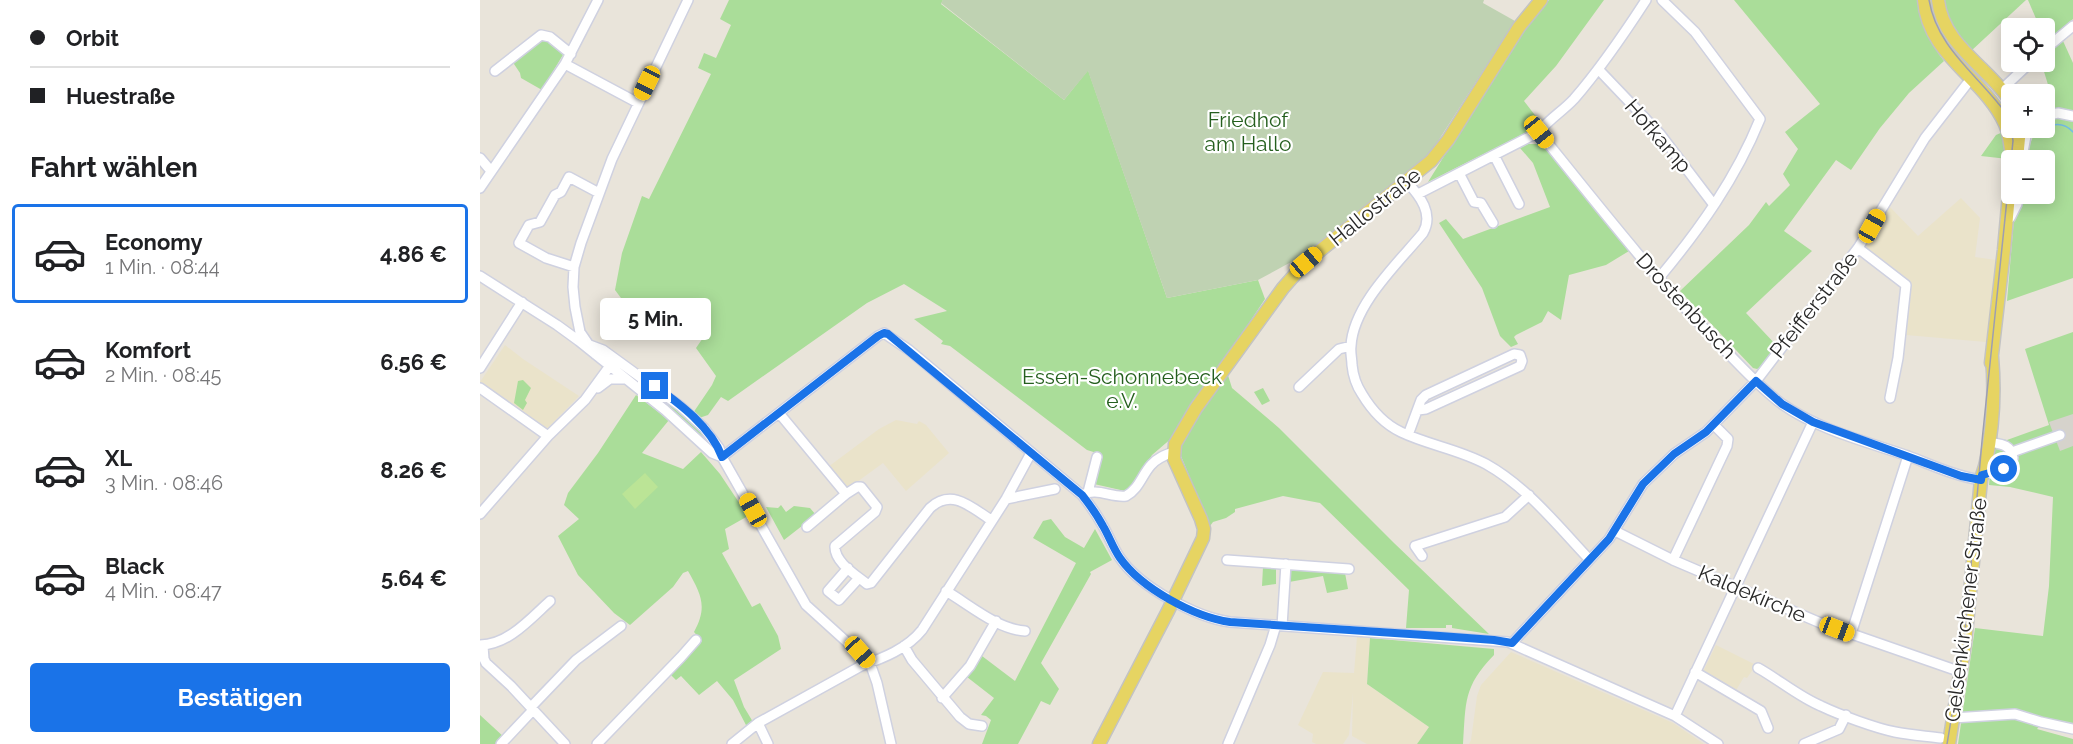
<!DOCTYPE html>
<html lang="de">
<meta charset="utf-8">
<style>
body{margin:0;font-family:Raleway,sans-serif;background:#f2f2f2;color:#202124;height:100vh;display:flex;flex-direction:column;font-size:22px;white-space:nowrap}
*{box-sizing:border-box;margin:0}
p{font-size:20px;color:#757577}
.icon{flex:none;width:33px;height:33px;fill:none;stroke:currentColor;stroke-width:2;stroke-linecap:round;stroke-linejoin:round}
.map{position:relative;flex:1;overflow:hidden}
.side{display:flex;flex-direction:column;background:#fff;width:480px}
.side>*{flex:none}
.top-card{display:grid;align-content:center;height:132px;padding:0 30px;background:#fff}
.tools{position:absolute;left:1521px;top:18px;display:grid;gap:12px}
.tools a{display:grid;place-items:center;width:54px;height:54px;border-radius:6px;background:#fff;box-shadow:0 3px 15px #0003;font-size:30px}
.end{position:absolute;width:27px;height:27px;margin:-14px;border:8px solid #1a73e8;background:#fff;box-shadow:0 0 0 3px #fff}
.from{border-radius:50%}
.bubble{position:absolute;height:42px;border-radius:6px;background:#fff;box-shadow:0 3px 15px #0003;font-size:20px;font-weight:700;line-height:42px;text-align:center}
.car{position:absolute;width:18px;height:36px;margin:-18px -9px;border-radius:8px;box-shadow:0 0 4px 2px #0007;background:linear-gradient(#f5c518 24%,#345 0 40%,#f5c518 0 76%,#345 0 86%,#f5c518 0)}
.top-card b{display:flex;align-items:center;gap:21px;height:57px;font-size:22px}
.top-card b+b{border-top:2px solid #e0e0e0}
.top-card i{width:15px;height:15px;background:#202124}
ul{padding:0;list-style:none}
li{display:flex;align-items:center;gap:18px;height:99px;margin:0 12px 9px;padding:0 18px;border:3px solid transparent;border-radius:6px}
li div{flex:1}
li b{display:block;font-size:22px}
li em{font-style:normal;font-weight:700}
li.on{border-color:#1a73e8}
li>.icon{width:54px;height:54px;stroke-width:1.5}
h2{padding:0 30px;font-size:27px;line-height:72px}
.action{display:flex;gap:12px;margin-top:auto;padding:12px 30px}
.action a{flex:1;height:69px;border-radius:6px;background:#1a73e8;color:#fff;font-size:24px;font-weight:700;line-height:69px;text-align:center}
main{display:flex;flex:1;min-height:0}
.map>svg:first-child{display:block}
.education{fill:#eae3ca}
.green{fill:#ad9}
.cemetery{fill:#bfd2b2}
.pitch{fill:#bbe496}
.plaza{fill:#d6d3cc}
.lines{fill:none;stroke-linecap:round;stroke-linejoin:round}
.stream{stroke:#73bce6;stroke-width:1.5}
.minor-casing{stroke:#cfd1e0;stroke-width:12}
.major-casing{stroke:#c3c3c3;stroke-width:15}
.minor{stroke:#fff;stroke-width:9}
.major{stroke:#e6d462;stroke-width:12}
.tram{stroke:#9d9eb1;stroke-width:1.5}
.route{stroke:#1a73e8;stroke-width:8}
.labels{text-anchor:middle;stroke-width:4.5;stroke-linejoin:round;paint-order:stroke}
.park-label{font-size:21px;fill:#255f1e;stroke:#fff}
.street-label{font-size:21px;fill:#282828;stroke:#fff}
</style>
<main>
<section class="side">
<div class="top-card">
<b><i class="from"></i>Orbit</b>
<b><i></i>Huestraße</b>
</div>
<h2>Fahrt wählen</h2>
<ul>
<li class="on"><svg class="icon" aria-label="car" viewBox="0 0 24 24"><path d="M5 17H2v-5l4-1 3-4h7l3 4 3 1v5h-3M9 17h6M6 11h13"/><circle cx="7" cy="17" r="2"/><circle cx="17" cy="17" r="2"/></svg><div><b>Economy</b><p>1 Min. · 08:44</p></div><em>4.86 €</em></li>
<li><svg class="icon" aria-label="car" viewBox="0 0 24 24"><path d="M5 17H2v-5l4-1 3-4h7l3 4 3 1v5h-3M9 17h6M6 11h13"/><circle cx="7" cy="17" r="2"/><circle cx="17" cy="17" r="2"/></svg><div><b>Komfort</b><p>2 Min. · 08:45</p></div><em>6.56 €</em></li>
<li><svg class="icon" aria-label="car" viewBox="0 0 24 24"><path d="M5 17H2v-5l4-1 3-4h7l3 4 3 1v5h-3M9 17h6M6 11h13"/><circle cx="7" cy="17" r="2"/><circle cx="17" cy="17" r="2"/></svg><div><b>XL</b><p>3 Min. · 08:46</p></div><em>8.26 €</em></li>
<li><svg class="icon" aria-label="car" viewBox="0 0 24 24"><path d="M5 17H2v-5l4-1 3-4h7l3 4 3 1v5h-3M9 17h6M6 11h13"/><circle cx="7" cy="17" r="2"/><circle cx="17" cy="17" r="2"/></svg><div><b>Black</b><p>4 Min. · 08:47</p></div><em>5.64 €</em></li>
</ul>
<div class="action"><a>Bestätigen</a></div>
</section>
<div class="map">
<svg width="1593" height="744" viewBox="0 0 1593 744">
<rect width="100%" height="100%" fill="#e9e4da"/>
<path class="education" d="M1481,198L1500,218L1495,257L1516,260L1506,342L1426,335L1431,283L1387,250L1386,243L1409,206L1438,236Z
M25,345L43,359L99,396L68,428L62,427L0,382Z
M416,420L437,424L439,421L446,425L469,453L426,491L403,463L366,490L348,467L399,429Z
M877,637L890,638L887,684L949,727L937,744H887L872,736L873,693L869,735L863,744H836L832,742L833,734L818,725L843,672L874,673Z
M1236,645L1276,665L1267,678L1264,677L1255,692L1222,674Z
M1031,652L1193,723L1224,744H989L991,740L997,696L1001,685Z"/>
<path class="green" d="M249,0H463L461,4L584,100L608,70L687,298L778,280L785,299L693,437L672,455L652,489L645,491L614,484L620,454L607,450L470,346L461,344L463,341L434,319L467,311L424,284L387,303L248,401L241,397L228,415L219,418L213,413L232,385L236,376L216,348L227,332L213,323L214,320L188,302L173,324L150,310L135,290L142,253L162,196L169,199L231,74L218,68L224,53L236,58L251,25L240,19Z
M1069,0H1124L1076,66L1044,101L1061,123L1051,130L948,182L1033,45Z
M1254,0H1440C1442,25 1449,42 1464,61L1429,93L1400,128L1371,170L1356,160L1304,231L1332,251L1266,313L1297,346L1281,367L1277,369L1273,368L1200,291L1269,225L1286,202L1289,206L1310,185L1303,174L1318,149L1305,132L1340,104Z
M1463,0H1546L1491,51L1470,24Z
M1548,0H1593V19L1567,41L1565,38L1564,28H1560Z
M64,37L84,53L62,90L41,78L40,73L32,61Z
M1583,41L1593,63V278L1527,301L1534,219L1542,205L1544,194H1564V160H1547C1549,148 1551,136 1559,128H1564L1565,106L1574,104L1561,62H1564L1565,55Z
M1523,132L1528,159L1501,156L1516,135Z
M1048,144H1058L1069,150L1149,251L1126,265L1089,275L1081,320L1068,311L1062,322L1036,335L1034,337L1038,344L1031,347L1020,336L1002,288L959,223L966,219L983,239L1070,207L1053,163L1040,148Z
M1593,332V724L1566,718L1557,729L1593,739V744H1478L1495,628L1563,636L1569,586L1573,497L1530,487L1509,485L1513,438L1527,440L1569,425L1545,349Z
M145,372C182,395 207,414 235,447L234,449L193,411L143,374Z
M747,372L752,388L799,428L914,543L1009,634L972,628V625H966V628H926L929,590L840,503L803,496L755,509V512L746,518L733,522L730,526L701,456L700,448L723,407Z
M43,380L51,388L45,400L47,403L43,410L34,403L38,381Z
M783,388L790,401L782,405L774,392Z
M156,395L189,420L162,453L203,469L221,452L240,474L268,516L245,529L249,549L242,553L272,607L280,603L298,636L301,649L254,680L264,707L273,722L267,727L253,700L237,681L219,695L201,676L196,680L190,674L222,641L214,632C228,607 221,594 208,571L203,573L193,587L150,625L134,613L98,575L78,536L99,519L84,505L88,493L118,453Z
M301,505L306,512L314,506L330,508L336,515L304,540L286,507L298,508Z
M571,519L585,537L604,548L615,529L632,560L610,572L611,574L561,663L579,689L570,705L561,701L538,744H502L511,720L506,716L501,715L514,698L487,677L502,656L535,681L596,563L553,538L563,521Z
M783,567L796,568V584L782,586Z
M813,569L865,573L868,589L847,593L843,576L809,582L810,571Z
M890,638L1014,649V655C983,687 986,702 983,744H937L949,727L887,684Z
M0,715L25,738L19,744H0Z"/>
<path class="cemetery" d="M463,0H1004L1003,3L1035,21L953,149L940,163L824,255L778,280L687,298L608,71L584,100L461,3Z"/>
<path class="pitch" d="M165,473L178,487L155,509L142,494Z"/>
<path class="plaza" d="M1593,414V446L1580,451L1569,422Z"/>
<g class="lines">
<path class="stream" d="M1557,133C1569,124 1582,120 1593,132"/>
<g class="minor-casing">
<path id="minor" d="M1564,50L1593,26
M85,64L158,103
M1118,69L1180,134L1234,205
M15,71L61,35L70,37L91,54
M1521,90L1551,62
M1564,116L1578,113L1593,116
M1059,132C1117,204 1174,277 1239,344C1259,364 1279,387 1302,404C1339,430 1385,441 1428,456C1452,465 1475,476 1501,480
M1543,152L1546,136L1552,128
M1014,155L1039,204
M0,158L11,171
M979,173L994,202L1001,203L1013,223
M927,182C940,196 954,214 943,233C918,263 873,305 871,346C870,352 872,359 872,365C873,375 876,385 882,394C891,409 904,424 921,432C948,445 978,449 1006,464C1047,487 1077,525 1109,559
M0,188L85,64L118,0
M938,194L1059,132C1069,119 1083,111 1094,99C1121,68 1144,34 1166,0
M1530,218L1537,204L1538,194
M1378,248L1426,285L1418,358L1410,398
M94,267L66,258L39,243L49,225L60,222L75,195L81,192L89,177L119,193
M0,276L77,325L99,341L185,410L232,453L242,457
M1179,278C1220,229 1256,178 1280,119L1215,32L1182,0
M99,341L123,350L200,406L224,428L239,448L242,457L326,605L390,663L397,683L411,744
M115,354L100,332L95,307L93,287L94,267L101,243L132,159L208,0
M0,368L42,302
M819,387L859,349L871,346
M0,388L68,436
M118,388L130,379H144
M299,413L366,494L377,487H381L397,507L395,512L355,546C354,562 376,575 387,584L391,583L450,508C472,488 491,507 511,520
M928,435L941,400L946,395L1034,354L1040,355L1042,361L1040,366L946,409L938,410
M1532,452L1580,435
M242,457L398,336L404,333L429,350L602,495C610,505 617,515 623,526C629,536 633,548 640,558C660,587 715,617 750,622L1028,642L1195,716L1238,744
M1502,475L1524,469L1533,458C1531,444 1520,444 1509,442
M608,492L617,457
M602,495C617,487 631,498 646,496C659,489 662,475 671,465C677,458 685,455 693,452
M526,499L575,489
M0,514L68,436L105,400L132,363
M327,527L366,494
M1135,531L1193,560L1343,624L1481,672
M942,556L935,546L1025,517L1049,495
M747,560L869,569
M1193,560L1247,446L1248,439L1234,425
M368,568L348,591L359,600L379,578
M466,591C490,605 517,629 545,631
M802,626L806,564
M1371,634L1428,456
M1032,643L1129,539L1163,484L1194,454L1226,432L1276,381L1378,248L1445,138L1490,80
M0,645C28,645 50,619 70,601
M3,646L4,659L6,663L31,686L85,744
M424,646L432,660L480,717L489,724L502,726
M1278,668C1298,679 1319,697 1341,706C1360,715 1395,728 1415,732C1430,735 1446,736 1461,738
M1215,672L1281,711L1288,728
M462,698L490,666L516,621
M51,707L96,660L141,626
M1195,716L1333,422
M1473,718L1535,714L1561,722L1593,729
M278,723L288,744
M21,744L53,710
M117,744L201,657L216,640
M252,744L278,723L381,666C403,658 427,649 442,630L526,499L551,453
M748,744L790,645L796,625
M1324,744L1359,729L1366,715"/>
</g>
<g class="major-casing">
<path id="major" d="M1444,0C1448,56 1504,77 1525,124C1530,135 1531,148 1532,160
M1458,0C1463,46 1509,67 1532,103
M1537,159L1540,128
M1511,363L1524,250L1532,161
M619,744L688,611L723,538L724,529L721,519L694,459L695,444L716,408L803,288L826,262L951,161L968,140L1039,27L1061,0
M1469,744L1485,643L1501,480C1502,474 1505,468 1506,462C1513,428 1515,391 1512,357"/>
</g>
<use href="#minor" class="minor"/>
<use href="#major" class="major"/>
<path class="tram" d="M1449,0C1457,48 1497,74 1525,112L1531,126L1533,141L1502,441L1484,643L1467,744"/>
</g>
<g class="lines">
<path class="route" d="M175,386C200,404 231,427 242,457L398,336L404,333L408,334L602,495C610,505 617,515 623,526C629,536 633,548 640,558C661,588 714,617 750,622L960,636L1014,640L1032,643L1129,539L1163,484L1194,454L1226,432L1276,381L1302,404L1333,422L1481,476L1501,480L1502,475L1524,469"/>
</g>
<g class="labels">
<g class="park-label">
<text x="768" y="127">Friedhof<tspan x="768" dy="24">am Hallo</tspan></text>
<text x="642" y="384">Essen-Schonnebeck<tspan x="642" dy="24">e.V.</tspan></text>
</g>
<g class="street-label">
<text transform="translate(1178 136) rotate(49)" y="7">Hofkamp</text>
<text transform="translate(895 207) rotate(-39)" y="7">Hallostraße</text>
<text transform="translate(1334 305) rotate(-52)" y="7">Pfeifferstraße</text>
<text transform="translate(1206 306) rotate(47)" y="7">Drostenbusch</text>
<text transform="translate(1272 594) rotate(23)" y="7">Kaldekirche</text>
<text transform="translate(1486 610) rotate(-83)" y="7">Gelsenkirchener Straße</text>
</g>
</g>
</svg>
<div class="tools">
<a><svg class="icon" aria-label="locate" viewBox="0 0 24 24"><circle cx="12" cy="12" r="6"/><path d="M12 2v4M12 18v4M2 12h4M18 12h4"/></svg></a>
<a>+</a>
<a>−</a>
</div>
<i class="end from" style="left:1524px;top:469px"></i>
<i class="end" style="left:175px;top:386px"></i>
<div class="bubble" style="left:120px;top:298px;width:111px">5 Min.</div>
<i class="car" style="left:167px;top:83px;rotate:206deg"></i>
<i class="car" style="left:1059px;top:132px;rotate:141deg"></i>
<i class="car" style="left:1392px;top:226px;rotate:29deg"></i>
<i class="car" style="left:826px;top:262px;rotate:50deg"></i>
<i class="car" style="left:273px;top:510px;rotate:331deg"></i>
<i class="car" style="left:1357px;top:629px;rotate:111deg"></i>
<i class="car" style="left:380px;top:652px;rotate:138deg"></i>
</div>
</main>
